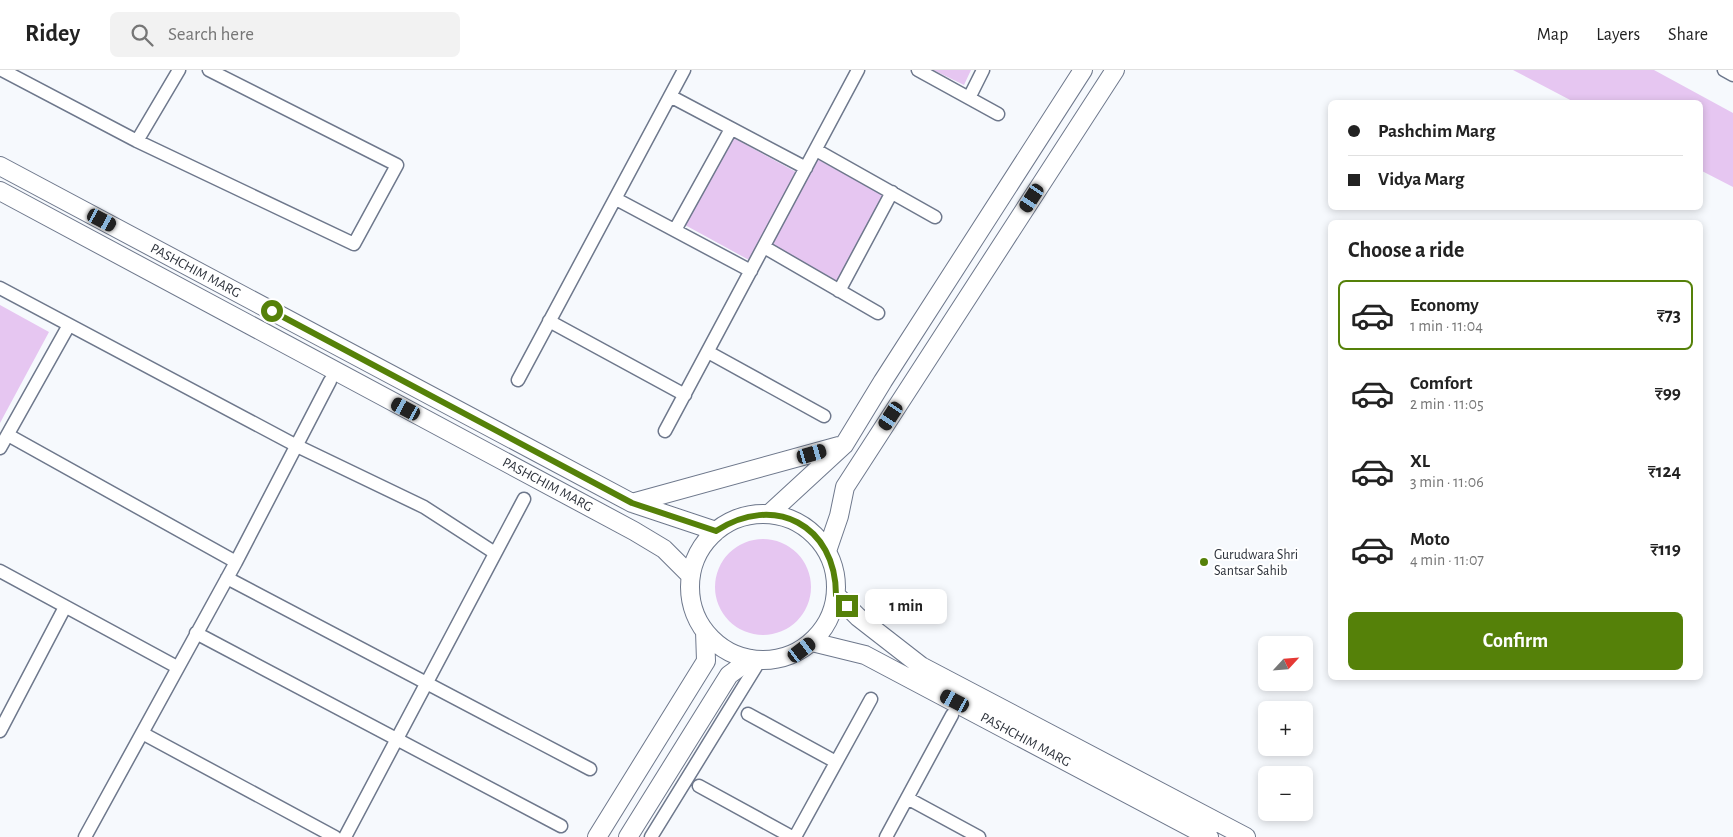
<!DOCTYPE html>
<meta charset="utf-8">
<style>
body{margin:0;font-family:"Alegreya Sans",sans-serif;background:#f2f2f2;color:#222;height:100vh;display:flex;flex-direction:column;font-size:19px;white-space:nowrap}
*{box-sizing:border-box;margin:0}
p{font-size:16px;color:#767676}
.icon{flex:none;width:28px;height:28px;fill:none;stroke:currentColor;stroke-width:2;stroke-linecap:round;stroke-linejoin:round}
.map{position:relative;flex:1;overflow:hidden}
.panel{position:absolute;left:1328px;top:150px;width:375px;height:460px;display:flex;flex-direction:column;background:#fff;border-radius:8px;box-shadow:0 2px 8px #0003}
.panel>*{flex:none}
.top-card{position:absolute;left:1328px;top:30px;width:375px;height:110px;border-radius:8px;box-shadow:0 2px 8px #0003;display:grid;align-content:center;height:110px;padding:0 20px;background:#fff}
.needle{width:32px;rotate:64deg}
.tools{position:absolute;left:1258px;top:566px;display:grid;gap:10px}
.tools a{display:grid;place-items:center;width:55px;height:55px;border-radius:8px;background:#fff;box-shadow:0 2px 8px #0003;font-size:25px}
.end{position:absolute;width:22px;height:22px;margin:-11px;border:6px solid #558109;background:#fff;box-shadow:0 0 0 2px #fff}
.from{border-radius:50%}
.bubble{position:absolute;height:35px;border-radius:8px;background:#fff;box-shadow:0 2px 8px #0003;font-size:16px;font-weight:700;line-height:35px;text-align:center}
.car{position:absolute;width:15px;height:30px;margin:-15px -8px;border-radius:6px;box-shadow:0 0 4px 1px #0007;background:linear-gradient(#222 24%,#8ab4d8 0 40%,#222 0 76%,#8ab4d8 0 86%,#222 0)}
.top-card b{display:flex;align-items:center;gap:18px;height:48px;font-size:19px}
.top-card b+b{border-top:1px solid #e0e0e0}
.top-card i{width:12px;height:12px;background:#222}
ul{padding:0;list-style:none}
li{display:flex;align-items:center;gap:15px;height:70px;margin:0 10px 8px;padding:0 10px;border:2px solid transparent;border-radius:8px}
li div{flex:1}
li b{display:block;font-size:19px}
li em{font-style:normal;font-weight:700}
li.current{border-color:#558109}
li>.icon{width:45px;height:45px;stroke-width:1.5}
h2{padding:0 20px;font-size:22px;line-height:60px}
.button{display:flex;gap:10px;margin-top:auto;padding:10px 20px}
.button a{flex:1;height:58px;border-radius:8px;background:#558109;color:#fff;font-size:20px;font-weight:700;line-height:58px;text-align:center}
header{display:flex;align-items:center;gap:30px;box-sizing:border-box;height:70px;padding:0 25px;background:#fff;border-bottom:1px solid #e0e0e0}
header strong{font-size:24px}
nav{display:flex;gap:28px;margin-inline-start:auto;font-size:18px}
.search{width:350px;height:45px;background:#f2f2f2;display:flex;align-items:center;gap:12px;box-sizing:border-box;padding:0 18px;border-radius:8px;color:#767676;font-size:19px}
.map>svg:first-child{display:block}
.green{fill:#e6c6f1}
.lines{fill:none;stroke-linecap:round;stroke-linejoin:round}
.minor-casing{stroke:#6e788c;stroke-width:15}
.secondary-casing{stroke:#6e788c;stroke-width:20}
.minor{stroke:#fff;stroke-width:12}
.secondary{stroke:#fff;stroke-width:18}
.route{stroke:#558109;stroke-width:6}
.poi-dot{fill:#558109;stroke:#fff;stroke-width:2}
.labels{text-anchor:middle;stroke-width:4;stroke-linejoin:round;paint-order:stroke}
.street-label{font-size:14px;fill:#2d323b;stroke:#fff}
.poi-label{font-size:14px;fill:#2d323b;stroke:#fff;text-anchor:start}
</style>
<header>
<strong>Ridey</strong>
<div class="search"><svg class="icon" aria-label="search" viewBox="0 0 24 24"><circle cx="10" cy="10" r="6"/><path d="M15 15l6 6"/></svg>Search here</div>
<nav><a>Map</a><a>Layers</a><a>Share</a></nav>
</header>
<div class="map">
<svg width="1733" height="767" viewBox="0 0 1733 767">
<rect width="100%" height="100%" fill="#f6f9fd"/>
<path class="green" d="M933,0H971L964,15Z
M1513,0H1654L1733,43V117L1700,100V32H1574Z
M732,67L796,102L749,190L685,155Z
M817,89L885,126L838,213L770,176Z
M0,235L49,262L0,353Z
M715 517a48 48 0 1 1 96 0a48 48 0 1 1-96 0Z"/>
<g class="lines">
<g class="minor-casing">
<path id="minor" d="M2,0L137,71L354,174L397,95L209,0
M918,0L998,44
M1724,0L1733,5
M670,26L806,98
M969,28L983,0
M137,71L179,0
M816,80L935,147
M616,129L751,201
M675,160L731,59
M764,177L878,243
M0,218L297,376L424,437L495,483
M839,221L892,122
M549,251L685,325
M708,282L824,346
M518,310L684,0
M665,361L858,0
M8,365L236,492
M0,378L69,255
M0,501L177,597
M227,508L590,699
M196,563L561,756
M748,644L836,692
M0,661L65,537
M142,663L335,767
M699,716L792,767
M907,728L979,767
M85,767L236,492L330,311
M345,767L524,429
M651,767L760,590
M795,767L871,629
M886,767L952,645"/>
</g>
<g class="secondary-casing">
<path id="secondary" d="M0,96L632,433L716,461
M0,121L634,461L664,479L691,506
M632,433L839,376
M690 517a73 73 0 1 1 146 0a73 73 0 1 1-146 0Z
M769,444L844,375L883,311L1083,0
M827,481L839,446L845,417L1115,0
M836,525L858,547L921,596L1246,767
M812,572L865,585L1209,767
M597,767L706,591L705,561
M628,767L729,605L751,589"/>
</g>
<use href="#minor" class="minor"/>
<use href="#secondary" class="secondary"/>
</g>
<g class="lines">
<path class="route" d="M272,241L632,433L716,461C774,423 836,455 836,525L847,536"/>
</g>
<circle class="poi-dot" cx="1204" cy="492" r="5"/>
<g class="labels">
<g class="street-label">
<text transform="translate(196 200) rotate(28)" y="5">PASHCHIM MARG</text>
<text transform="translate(548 414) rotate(28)" y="5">PASHCHIM MARG</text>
<text transform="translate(1026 669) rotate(28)" y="5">PASHCHIM MARG</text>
</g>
<g class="poi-label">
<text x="1214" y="489">Gurudwara Shri<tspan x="1214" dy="16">Santsar Sahib</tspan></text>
</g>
</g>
</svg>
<div class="tools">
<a><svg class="needle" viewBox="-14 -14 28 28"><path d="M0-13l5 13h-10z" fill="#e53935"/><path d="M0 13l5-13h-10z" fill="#767676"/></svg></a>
<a>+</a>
<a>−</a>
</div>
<i class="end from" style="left:272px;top:241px"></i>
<i class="end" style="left:847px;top:536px"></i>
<div class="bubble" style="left:865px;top:519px;width:82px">1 min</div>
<i class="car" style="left:1032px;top:128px;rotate:213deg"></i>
<i class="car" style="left:102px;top:150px;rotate:118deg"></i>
<i class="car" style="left:406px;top:339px;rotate:298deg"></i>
<i class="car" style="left:891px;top:346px;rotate:213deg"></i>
<i class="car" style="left:812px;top:384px;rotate:74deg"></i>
<i class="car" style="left:802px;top:580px;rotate:53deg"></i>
<i class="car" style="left:955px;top:631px;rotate:298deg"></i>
<div class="top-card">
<b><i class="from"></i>Pashchim Marg</b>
<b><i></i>Vidya Marg</b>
</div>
<section class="panel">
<h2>Choose a ride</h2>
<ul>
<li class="current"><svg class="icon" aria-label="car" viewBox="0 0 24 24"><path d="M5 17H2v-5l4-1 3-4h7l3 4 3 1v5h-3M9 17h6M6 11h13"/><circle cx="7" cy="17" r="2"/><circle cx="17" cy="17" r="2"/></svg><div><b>Economy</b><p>1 min · 11:04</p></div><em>₹73</em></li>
<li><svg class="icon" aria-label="car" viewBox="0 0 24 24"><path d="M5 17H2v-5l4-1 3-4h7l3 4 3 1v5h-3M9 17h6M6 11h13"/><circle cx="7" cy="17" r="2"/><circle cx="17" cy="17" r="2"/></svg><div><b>Comfort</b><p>2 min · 11:05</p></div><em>₹99</em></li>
<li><svg class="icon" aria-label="car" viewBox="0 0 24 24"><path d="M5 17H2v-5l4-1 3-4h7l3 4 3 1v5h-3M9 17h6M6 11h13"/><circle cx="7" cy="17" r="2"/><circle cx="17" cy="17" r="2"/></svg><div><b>XL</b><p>3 min · 11:06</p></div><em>₹124</em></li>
<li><svg class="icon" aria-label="car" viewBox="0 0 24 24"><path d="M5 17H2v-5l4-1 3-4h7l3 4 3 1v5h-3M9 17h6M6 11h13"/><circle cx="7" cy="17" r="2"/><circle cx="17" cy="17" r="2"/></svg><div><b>Moto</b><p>4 min · 11:07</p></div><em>₹119</em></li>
</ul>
<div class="button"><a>Confirm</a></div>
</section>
</div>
